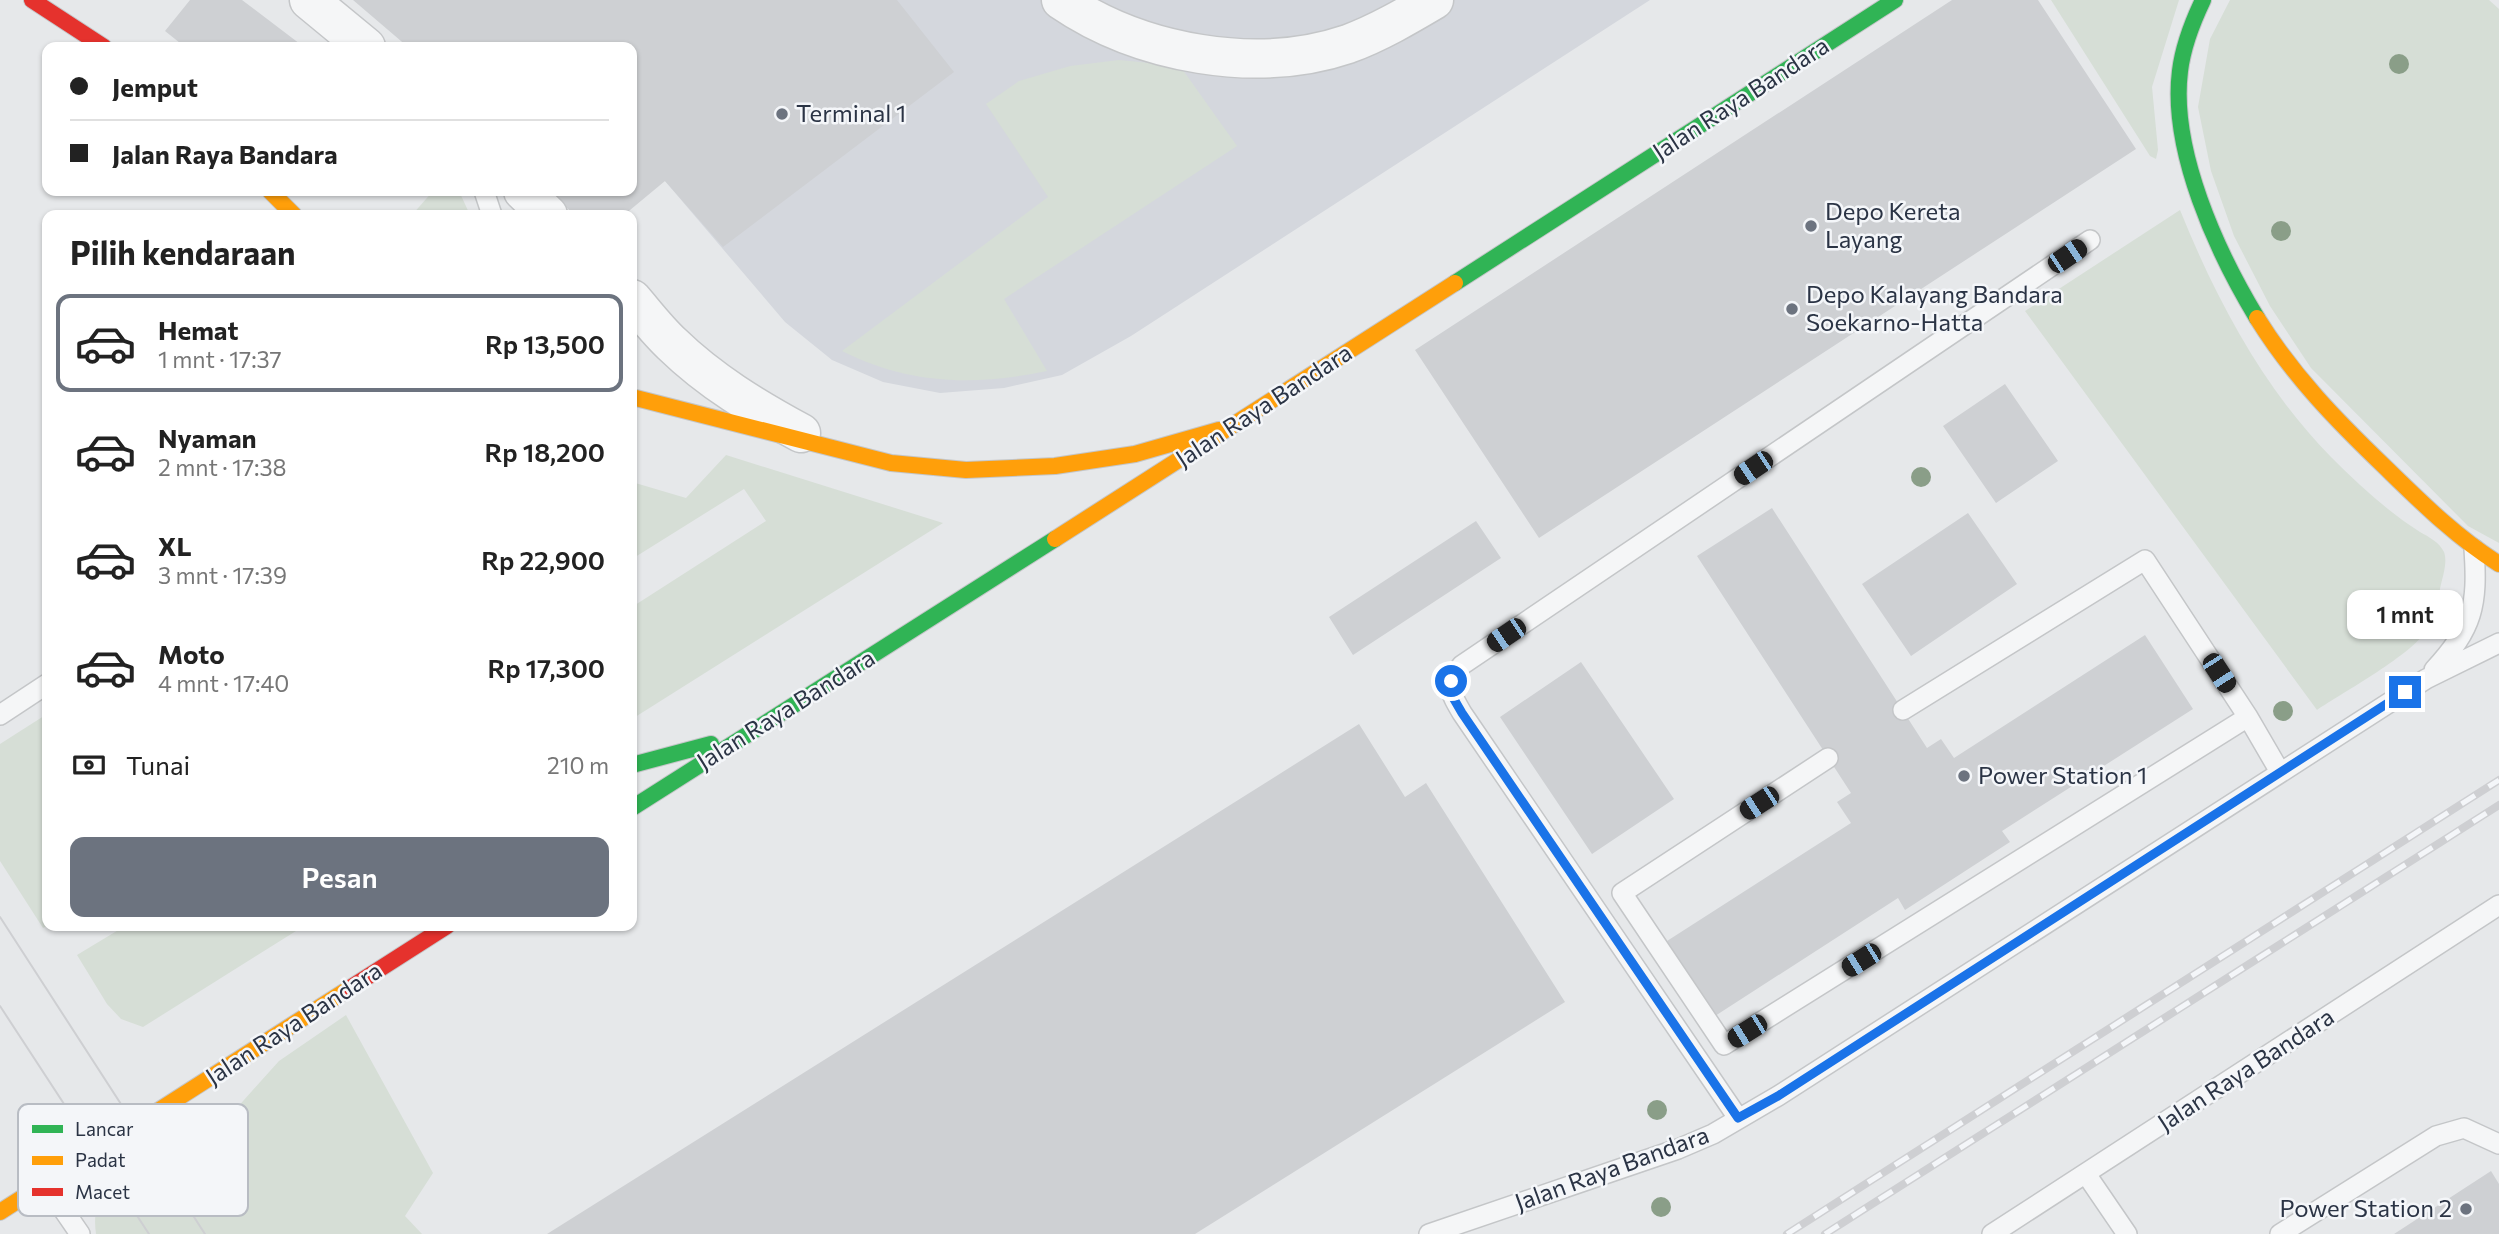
<!DOCTYPE html>
<html lang="id">
<meta charset="utf-8">
<style>
body{margin:0;font-family:Commissioner,sans-serif;background:#f2f2f2;color:#222;height:100vh;display:flex;flex-direction:column;font-size:26px;white-space:nowrap}
*{box-sizing:border-box;margin:0}
p{font-size:23px;color:#767676}
.icon{flex:none;width:38px;height:38px;fill:none;stroke:currentColor;stroke-width:2;stroke-linecap:round;stroke-linejoin:round}
.map{position:relative;flex:1;overflow:hidden}
.sheet{position:absolute;left:42px;top:210px;width:595px;height:721px;display:flex;flex-direction:column;background:#fff;border-radius:14px;box-shadow:0 2px 5px #0004}
.sheet>*{flex:none}
.top-card{position:absolute;left:42px;top:42px;width:595px;height:154px;border-radius:14px;box-shadow:0 2px 5px #0004;display:grid;align-content:center;height:154px;padding:0 28px;background:#fff}
.end{position:absolute;width:32px;height:32px;margin:-16px;border:9px solid #1a73e8;background:#fff;box-shadow:0 0 0 4px #fff}
.from{border-radius:50%}
.bubble{position:absolute;height:49px;border-radius:14px;background:#fff;box-shadow:0 2px 5px #0004;font-size:23px;font-weight:600;line-height:49px;text-align:center}
.car{position:absolute;width:21px;height:42px;margin:-21px -10px;border-radius:9px;box-shadow:0 0 5px 2px #0007;background:linear-gradient(#222 24%,#8ab4d8 0 40%,#222 0 76%,#8ab4d8 0 86%,#222 0)}
.top-card b{display:flex;align-items:center;gap:24px;height:66px;font-size:26px}
.top-card b+b{border-top:2px solid #e0e0e0}
.top-card i{width:18px;height:18px;background:#222}
ul{padding:0;list-style:none}
li{display:flex;align-items:center;gap:21px;height:98px;margin:0 14px 10px;padding:0 14px;border:4px solid transparent;border-radius:14px}
li div{flex:1}
li b{display:block;font-size:26px}
li em{font-style:normal;font-weight:600}
li.active{border-color:#6c737f}
li>.icon{width:63px;height:63px;stroke-width:1.5}
h2{padding:0 28px;font-size:32px;line-height:84px}
.pay{display:flex;align-items:center;gap:18px;height:77px;padding:0 28px;font-size:26px}
.pay p{margin-inline-start:auto}
.primary-button{display:flex;gap:14px;margin-top:auto;padding:14px 28px}
.primary-button a{flex:1;height:80px;border-radius:14px;background:#6c737f;color:#fff;font-size:28px;font-weight:600;line-height:80px;text-align:center}
.map>svg:first-child{display:block}
.built{fill:#d4d7dd}
.green{fill:#d6ded6}
.building{fill:#ced0d3}
.lines{fill:none;stroke-linecap:round;stroke-linejoin:round}
.lane-casing{stroke:#c4c6c8;stroke-width:22}
.street-casing{stroke:#c4c6c8;stroke-width:41}
.fast-casing{stroke:#c4c6c8;stroke-width:18}
.slow-casing{stroke:#c4c6c8;stroke-width:18}
.jam-casing{stroke:#c4c6c8;stroke-width:18}
.lane{stroke:#f5f6f7;stroke-width:19}
.street{stroke:#f5f6f7;stroke-width:38}
.fast{stroke:#30b455;stroke-width:16}
.slow{stroke:#ff9f0a;stroke-width:16}
.jam{stroke:#e5322d;stroke-width:16}
.tram{stroke:#cecfd2;stroke-width:2}
.rail-casing{stroke:#cecfd2;stroke-width:8}
.rail{stroke:#f4f6f9;stroke-width:5;stroke-dasharray:16;stroke-linecap:butt}
.tree{fill:#8a9e88}
.route{stroke:#1a73e8;stroke-width:9}
.poi-dot{fill:#6c737f;stroke:#f4f6f9;stroke-width:2.5}
.labels{text-anchor:middle;stroke-width:5;stroke-linejoin:round;paint-order:stroke}
.street-label{font-size:24px;fill:#2b3445;stroke:#f4f6f9}
.poi-label{font-size:24px;fill:#2b3445;stroke:#f4f6f9;text-anchor:start}
.key{fill:#f4f6f9;stroke:#b8bcc3;stroke-width:2}
.key-label{font-size:19px;fill:#2b3445}
</style>
<div class="map">
<svg width="2499" height="1234" viewBox="0 0 2499 1234">
<rect width="100%" height="100%" fill="#e6e8ea"/>
<path class="built" d="M561,0H1650L1131,336L1062,375L1004,388L940,393L883,382L832,360L785,322L665,181L701,151L632,77V47H604Z"/>
<path class="green" d="M2051,0H2179L2152,87L2158,150L2156,159L2150,156Z
M2230,0H2489L2499,9V543L2468,526L2311,368L2270,306L2234,236L2211,171L2198,107L2210,39Z
M1119,60L1180,66L1237,146L1004,299L1047,371C974,386 910,385 842,351L1048,197L986,104L1019,81L1070,66Z
M433,191H459L470,215H412Z
M2180,210C2216,299 2263,388 2331,457C2359,485 2387,511 2420,532C2429,537 2439,542 2444,552C2448,563 2442,578 2440,589C2437,602 2433,617 2427,629C2415,653 2342,693 2317,710L2025,311Z
M726,455L943,523L632,719V607L766,521L744,489L632,559V482L686,498Z
M47,714V926L43,928L0,861V744Z
M125,926H304L143,1027L121,1019L107,1004L77,955Z
M346,1015L433,1173L405,1216L422,1234H96C94,1220 95,1208 102,1196L235,1110L279,1061Z"/>
<path class="building" d="M190,0H242L304,47H185L165,31Z
M353,0H897L954,72L723,247L665,181L624,215H574L551,191H632V47H408Z
M1952,0H2038L2136,149L1539,538L1415,350Z
M2005,384L2058,461L1996,503L1943,426Z
M1772,508L1927,748L1941,739L1954,758L2145,635L2193,709L2002,831L2010,842L1905,910L1898,898L1715,1016L1667,941L1851,823L1837,802L1851,793L1697,556Z
M1968,513L2017,584L1911,656L1862,584Z
M1476,521L1501,558L1353,655L1329,617Z
M1581,662L1674,799L1592,854L1500,717Z
M1359,724L1405,797L1426,783L1565,1002L1195,1234H547Z
M2491,1171L2499,1184V1234H2394Z"/>
<g class="lines">
<g class="lane-casing">
<path id="lane" d="M484,191L492,215
M2434,670C2473,628 2478,606 2474,549
M1903,710L2145,560L2248,717L2280,772
M0,715L47,684
M1828,758L1622,893L1724,1045L2248,717
M1738,1118L1462,713C1449,691 1446,686 1462,665L2090,240
M2086,1174L2127,1234
M45,1183L80,1234
M1429,1234L1678,1149L1713,1134L1778,1096L2426,679L2499,643
M1992,1234L2499,905
M2280,1234L2436,1136L2464,1128L2499,1144"/>
</g>
<g class="street-casing">
<path id="street" d="M309,0L366,47
M1061,0C1140,54 1257,75 1348,44C1378,33 1407,16 1434,0
M523,191L548,215
M632,299C645,314 657,330 672,344C710,381 755,408 801,433"/>
</g>
<g class="fast-casing">
<path id="fast" d="M2203,0C2192,23 2183,46 2180,71C2170,150 2217,252 2257,318
M1455,283L1895,0
M632,765L711,744
M632,808L1055,539"/>
</g>
<g class="slow-casing">
<path id="slow" d="M270,191L294,215
M2257,318C2293,376 2337,421 2385,467C2422,503 2456,537 2499,564
M632,397L891,463L966,470L1055,466L1135,454L1219,430
M1055,539L1455,283
M0,1212L350,988"/>
</g>
<g class="jam-casing">
<path id="jam" d="M32,0L104,47
M350,988L447,926"/>
</g>
<use href="#lane" class="lane"/>
<use href="#street" class="street"/>
<use href="#fast" class="fast"/>
<use href="#slow" class="slow"/>
<use href="#jam" class="jam"/>
<path class="tram" d="M0,917L205,1234
M0,1006L149,1234"/>
<g class="rail-casing">
<path id="rail" d="M1787,1234L2499,780
M1825,1234L2499,805"/>
</g>
<use href="#rail" class="rail"/>
</g>
<g class="tree">
<circle cx="2399" cy="64" r="10"/>
<circle cx="2281" cy="231" r="10"/>
<circle cx="1921" cy="477" r="10"/>
<circle cx="2283" cy="711" r="10"/>
<circle cx="1657" cy="1110" r="10"/>
<circle cx="1661" cy="1207" r="10"/>
</g>
<g class="lines">
<path class="route" d="M1451,681V694L1462,713L1738,1118L1778,1096L2405,692"/>
</g>
<g class="poi-dot">
<circle cx="782" cy="114" r="7"/>
<circle cx="1811" cy="226" r="7"/>
<circle cx="1792" cy="309" r="7"/>
<circle cx="1964" cy="776" r="7"/>
<circle cx="2466" cy="1209" r="7"/>
</g>
<g class="labels">
<g class="street-label">
<text transform="translate(1741 99) rotate(-33)" y="8">Jalan Raya Bandara</text>
<text transform="translate(1264 406) rotate(-33)" y="8">Jalan Raya Bandara</text>
<text transform="translate(786 710) rotate(-32)" y="8">Jalan Raya Bandara</text>
<text transform="translate(294 1024) rotate(-33)" y="8">Jalan Raya Bandara</text>
<text transform="translate(2246 1070) rotate(-33)" y="8">Jalan Raya Bandara</text>
<text transform="translate(1612 1169) rotate(-20)" y="8">Jalan Raya Bandara</text>
</g>
<g class="poi-label">
<text x="796" y="122">Terminal 1</text>
<text x="1825" y="220">Depo Kereta<tspan x="1825" dy="28">Layang</tspan></text>
<text x="1806" y="303">Depo Kalayang Bandara<tspan x="1806" dy="28">Soekarno-Hatta</tspan></text>
<text x="1978" y="784">Power Station 1</text>
<text x="2452" y="1217" text-anchor="end">Power Station 2</text>
</g>
</g>
<rect x="18" y="1104" width="230" height="112" rx="10" class="key"/>
<rect x="32" y="1125" width="31" height="8" fill="#30b455"/>
<rect x="32" y="1156" width="31" height="9" fill="#ff9f0a"/>
<rect x="32" y="1188" width="31" height="8" fill="#e5322d"/>
<g class="key-label">
<text x="75" y="1136">Lancar</text>
<text x="75" y="1167">Padat</text>
<text x="75" y="1199">Macet</text>
</g>
</svg>
<i class="end from" style="left:1451px;top:681px"></i>
<i class="end" style="left:2405px;top:692px"></i>
<div class="bubble" style="left:2347px;top:590px;width:116px">1 mnt</div>
<i class="car" style="left:2067px;top:256px;rotate:56deg"></i>
<i class="car" style="left:1753px;top:468px;rotate:236deg"></i>
<i class="car" style="left:1506px;top:635px;rotate:236deg"></i>
<i class="car" style="left:2219px;top:673px;rotate:147deg"></i>
<i class="car" style="left:1759px;top:803px;rotate:237deg"></i>
<i class="car" style="left:1861px;top:960px;rotate:238deg"></i>
<i class="car" style="left:1747px;top:1031px;rotate:238deg"></i>
<div class="top-card">
<b><i class="from"></i>Jemput</b>
<b><i></i>Jalan Raya Bandara</b>
</div>
<section class="sheet">
<h2>Pilih kendaraan</h2>
<ul>
<li class="active"><svg class="icon" aria-label="car" viewBox="0 0 24 24"><path d="M5 17H2v-5l4-1 3-4h7l3 4 3 1v5h-3M9 17h6M6 11h13"/><circle cx="7" cy="17" r="2"/><circle cx="17" cy="17" r="2"/></svg><div><b>Hemat</b><p>1 mnt · 17:37</p></div><em>Rp 13,500</em></li>
<li><svg class="icon" aria-label="car" viewBox="0 0 24 24"><path d="M5 17H2v-5l4-1 3-4h7l3 4 3 1v5h-3M9 17h6M6 11h13"/><circle cx="7" cy="17" r="2"/><circle cx="17" cy="17" r="2"/></svg><div><b>Nyaman</b><p>2 mnt · 17:38</p></div><em>Rp 18,200</em></li>
<li><svg class="icon" aria-label="car" viewBox="0 0 24 24"><path d="M5 17H2v-5l4-1 3-4h7l3 4 3 1v5h-3M9 17h6M6 11h13"/><circle cx="7" cy="17" r="2"/><circle cx="17" cy="17" r="2"/></svg><div><b>XL</b><p>3 mnt · 17:39</p></div><em>Rp 22,900</em></li>
<li><svg class="icon" aria-label="car" viewBox="0 0 24 24"><path d="M5 17H2v-5l4-1 3-4h7l3 4 3 1v5h-3M9 17h6M6 11h13"/><circle cx="7" cy="17" r="2"/><circle cx="17" cy="17" r="2"/></svg><div><b>Moto</b><p>4 mnt · 17:40</p></div><em>Rp 17,300</em></li>
</ul>
<div class="pay"><svg class="icon" aria-label="cash" viewBox="0 0 24 24"><path d="M3 7h18v10H3z"/><circle cx="12" cy="12" r="2"/></svg>Tunai<p>210 m</p></div>
<div class="primary-button"><a>Pesan</a></div>
</section>
</div>
